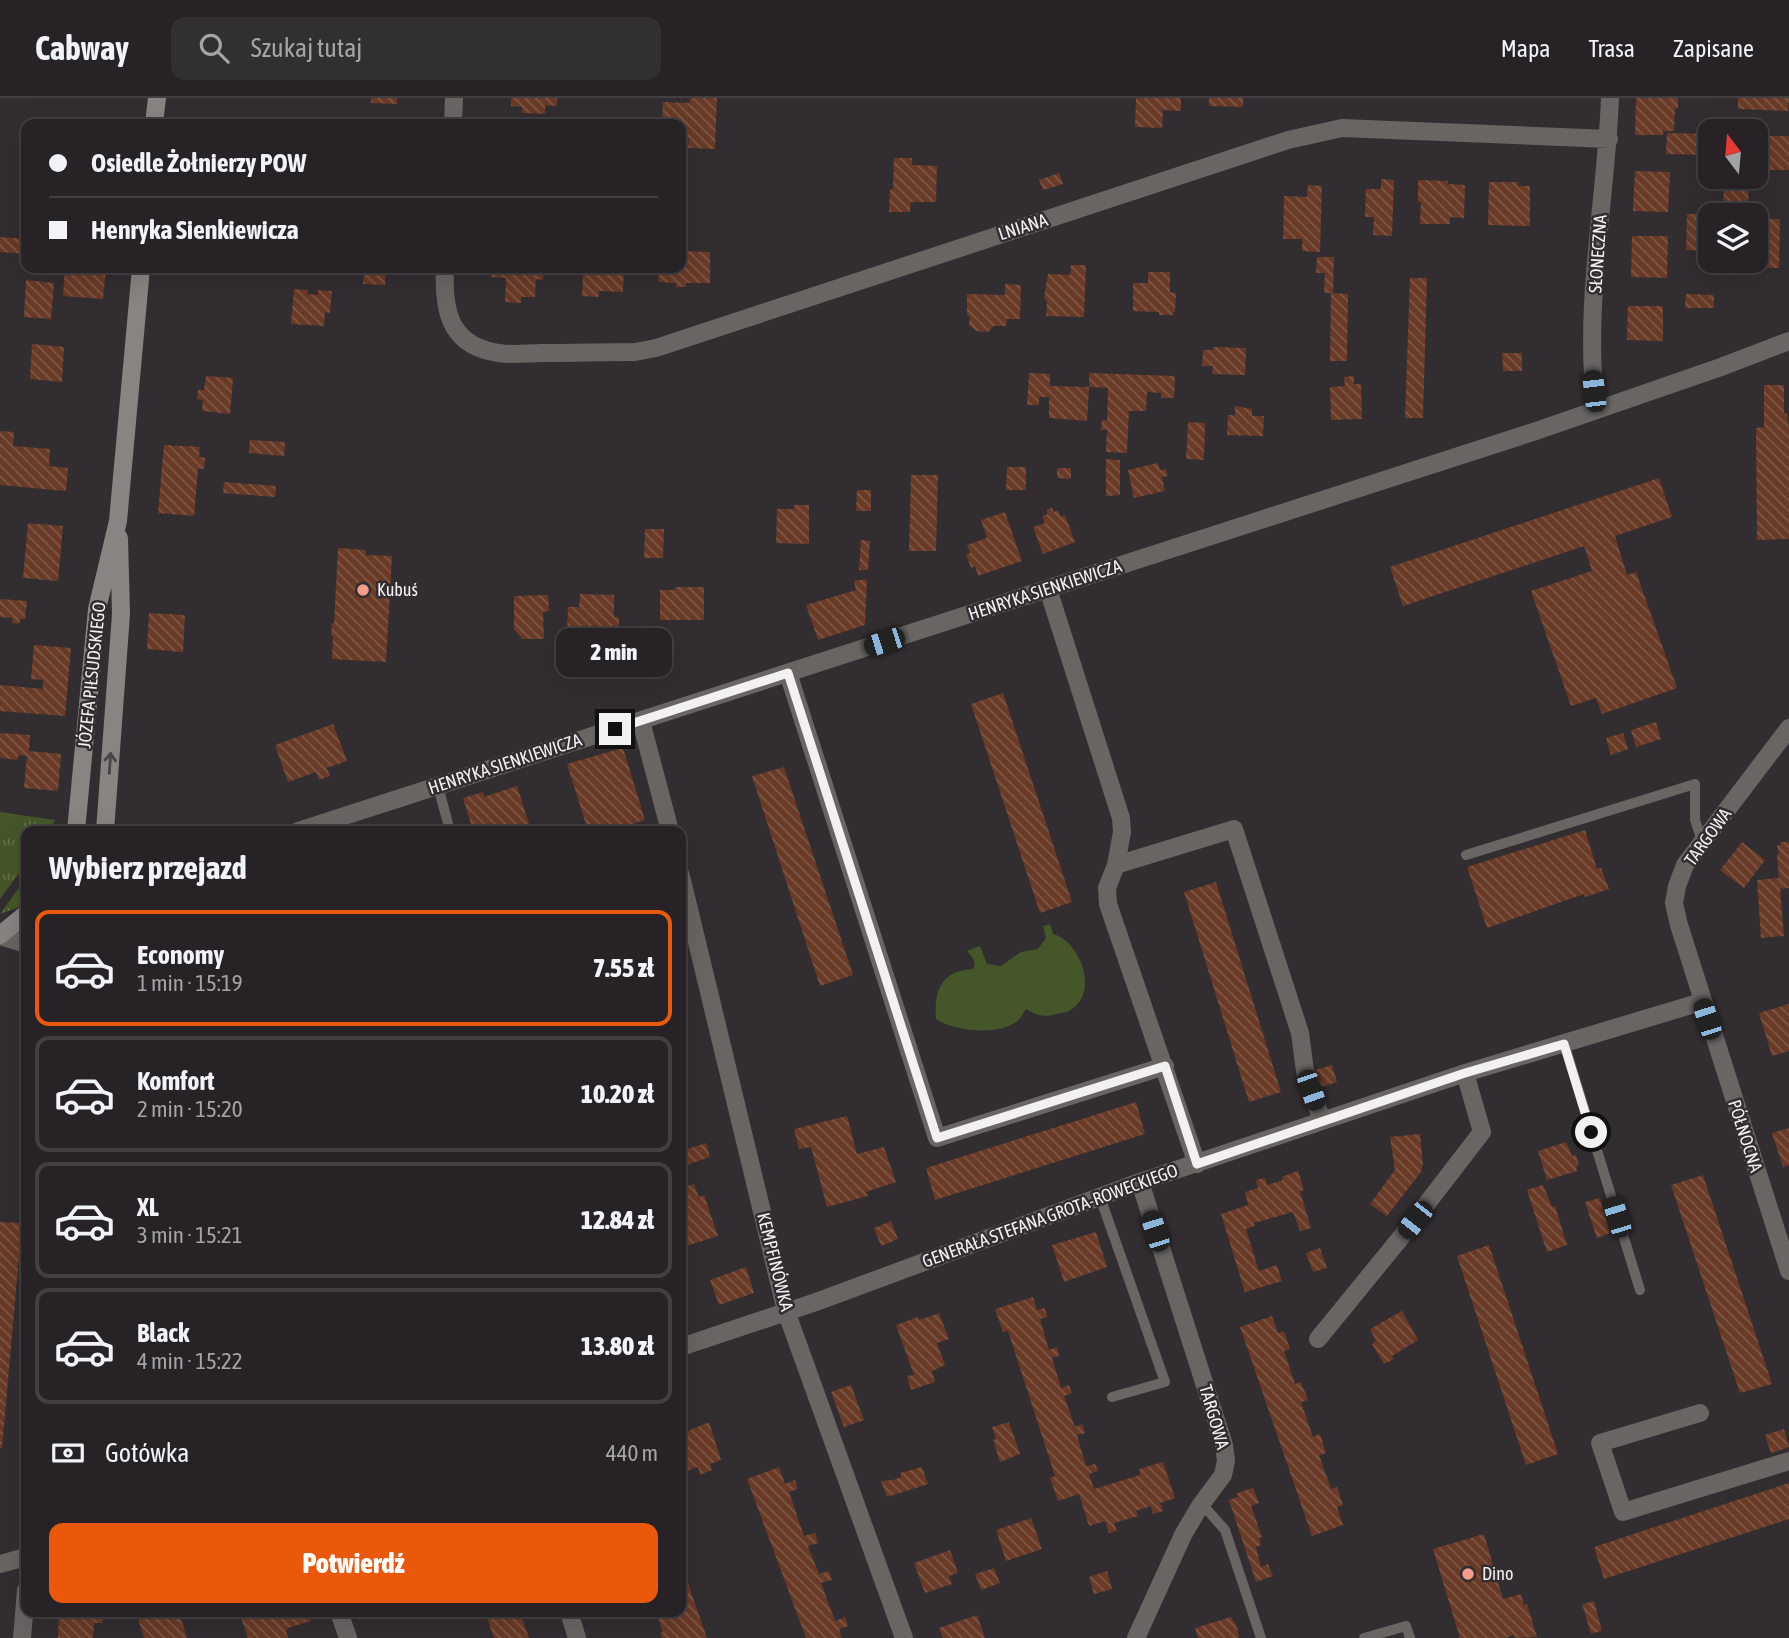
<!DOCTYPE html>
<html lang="pl">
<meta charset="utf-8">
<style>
body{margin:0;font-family:"Asap Condensed",sans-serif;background:#322f32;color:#f1f3f6;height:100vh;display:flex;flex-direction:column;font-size:26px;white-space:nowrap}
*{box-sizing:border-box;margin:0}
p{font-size:23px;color:#a4a4a7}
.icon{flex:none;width:38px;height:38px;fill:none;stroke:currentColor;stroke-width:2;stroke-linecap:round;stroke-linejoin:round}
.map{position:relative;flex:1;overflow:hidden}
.drawer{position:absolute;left:21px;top:728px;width:665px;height:791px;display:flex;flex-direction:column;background:#262225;border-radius:14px;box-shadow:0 7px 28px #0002,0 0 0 2px #423f42}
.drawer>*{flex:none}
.top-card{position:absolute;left:21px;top:21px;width:665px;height:154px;border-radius:14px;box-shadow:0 7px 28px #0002,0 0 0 2px #423f42;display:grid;align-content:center;height:154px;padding:0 28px;background:#262225}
.needle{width:46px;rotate:344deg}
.controls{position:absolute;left:1698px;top:21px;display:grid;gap:14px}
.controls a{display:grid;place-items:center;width:70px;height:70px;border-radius:14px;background:#262225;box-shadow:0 7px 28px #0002,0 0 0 2px #423f42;font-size:35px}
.end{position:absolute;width:32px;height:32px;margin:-16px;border:9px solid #f3f0f2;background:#111;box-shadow:0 0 0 4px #111}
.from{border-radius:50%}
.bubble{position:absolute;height:49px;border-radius:14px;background:#262225;box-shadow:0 7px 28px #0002,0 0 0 2px #423f42;font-size:23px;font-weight:800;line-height:49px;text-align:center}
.car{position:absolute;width:21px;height:42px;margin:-21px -10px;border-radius:9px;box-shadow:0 0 5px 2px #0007;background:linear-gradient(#222 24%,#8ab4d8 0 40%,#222 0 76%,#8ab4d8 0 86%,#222 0)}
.top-card b{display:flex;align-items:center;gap:24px;height:66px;font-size:26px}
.top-card b+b{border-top:2px solid #423f42}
.top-card i{width:18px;height:18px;background:#f1f3f6}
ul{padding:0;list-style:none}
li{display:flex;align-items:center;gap:21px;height:116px;margin:0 14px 10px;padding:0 14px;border:4px solid #423f42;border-radius:14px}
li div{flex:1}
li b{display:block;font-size:26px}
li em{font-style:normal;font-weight:800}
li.on{border-color:#ea580c}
li>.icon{width:63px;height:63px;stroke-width:1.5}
h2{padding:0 28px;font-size:32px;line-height:84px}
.pay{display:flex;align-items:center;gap:18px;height:77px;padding:0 28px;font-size:26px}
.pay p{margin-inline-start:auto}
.action{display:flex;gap:14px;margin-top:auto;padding:14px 28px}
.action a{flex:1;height:80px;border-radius:14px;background:#ea580c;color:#fff;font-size:28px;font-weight:800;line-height:80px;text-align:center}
header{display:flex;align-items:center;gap:42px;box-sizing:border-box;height:98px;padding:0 35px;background:#262225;border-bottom:2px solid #423f42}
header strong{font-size:33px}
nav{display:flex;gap:38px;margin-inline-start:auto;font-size:24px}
.search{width:490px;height:63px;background:#322f32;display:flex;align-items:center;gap:18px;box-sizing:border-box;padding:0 24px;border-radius:14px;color:#a4a4a7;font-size:26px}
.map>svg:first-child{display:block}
.grass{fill:url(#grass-tufts)}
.park{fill:#455729}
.building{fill:url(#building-back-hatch)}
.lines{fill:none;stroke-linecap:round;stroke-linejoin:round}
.service{stroke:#686563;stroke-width:10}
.minor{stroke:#686563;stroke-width:18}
.tertiary{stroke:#686563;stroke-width:18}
.secondary{stroke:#888481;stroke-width:18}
.oneway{stroke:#484345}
.route{stroke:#f3f0f2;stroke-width:9}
.poi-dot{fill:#f49d8c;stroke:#322d31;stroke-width:2.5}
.labels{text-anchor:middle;stroke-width:5;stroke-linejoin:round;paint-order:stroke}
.street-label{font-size:18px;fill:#f3f0f2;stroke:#322d31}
.poi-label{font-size:18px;fill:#f3f0f2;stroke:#322d31;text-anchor:start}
</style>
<header>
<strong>Cabway</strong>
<div class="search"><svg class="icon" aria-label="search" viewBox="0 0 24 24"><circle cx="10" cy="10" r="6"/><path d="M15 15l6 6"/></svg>Szukaj tutaj</div>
<nav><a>Mapa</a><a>Trasa</a><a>Zapisane</a></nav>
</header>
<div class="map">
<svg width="1789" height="1540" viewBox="0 0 1789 1540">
<defs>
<pattern id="grass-tufts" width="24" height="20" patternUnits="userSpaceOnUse" patternTransform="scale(1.75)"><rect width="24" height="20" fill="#455729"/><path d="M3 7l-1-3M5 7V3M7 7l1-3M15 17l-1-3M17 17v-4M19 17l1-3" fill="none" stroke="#606f48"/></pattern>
<pattern id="building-back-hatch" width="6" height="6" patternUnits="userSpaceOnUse" patternTransform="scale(1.75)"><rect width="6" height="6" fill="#693a26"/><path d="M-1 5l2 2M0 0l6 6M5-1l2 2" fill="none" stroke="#7f5746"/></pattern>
</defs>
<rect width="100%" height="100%" fill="#322d31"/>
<path class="grass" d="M0,714L55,722L50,733H26V766L0,801Z
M26,780V802L17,810L0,816Z"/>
<path class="park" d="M1050,826L1053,836C1080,843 1099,893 1072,911C1068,914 1061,915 1056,916C1044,920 1036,917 1026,911C1023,915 1020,922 1016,924C997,938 954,933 936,921C934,892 941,873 973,871C977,863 972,859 967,853L980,848L987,866L1001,868L1021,854L1038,851L1046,840L1043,828Z"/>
<path class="building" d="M371,0H397V6L371,5Z
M511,0H557V8L545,7V16L522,15V9L511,8Z
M690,0H717L715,51L688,50L689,40H681V26L662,24L663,4L690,5Z
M1136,0H1181V13L1163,12L1162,30L1135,29Z
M1209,0H1243V9L1209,8Z
M1636,0H1678V10H1675L1674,33H1663V37H1635Z
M1738,0H1789L1788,13L1738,11Z
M1667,35L1707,36L1706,57L1666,56Z
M1755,38H1789V72H1755Z
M894,60H912V67L937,68L936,104H911L910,114H889L890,92L893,91Z
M1635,73L1670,74L1668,114L1633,113Z
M1059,75L1063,86L1043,92L1039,82Z
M1724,80L1749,81L1748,117H1723Z
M1381,81L1394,82L1392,138L1373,137L1374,119H1365L1366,91H1381Z
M1418,82L1448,83V86L1465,87L1464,120L1450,119V126H1420L1421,104H1418Z
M1489,84H1518V88H1530V128L1488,127Z
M1308,87L1322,88L1320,154L1302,153V141H1283L1284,98L1307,99Z
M1687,116H1710V153L1686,152Z
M1755,116H1764V121H1780L1779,170L1721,169V163H1755Z
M1632,138H1668L1667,180L1631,179Z
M0,139L26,141V156L0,154Z
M681,153L710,154V185H686V189H676V185L658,184L659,170H681Z
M1317,159H1334L1333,195L1348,196L1347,263H1330L1331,195H1324L1325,175H1316Z
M1071,167H1086L1084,219L1046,218L1047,203L1044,200L1048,176L1070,177Z
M65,170H106L103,201L63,198Z
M364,170H386L385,187L363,186Z
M491,170H544L543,182L536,181L535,199H521V205L505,204L506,180L491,179Z
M583,170H624L623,194L599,193V199L582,198Z
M1148,174H1170V194L1176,195L1175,214H1173V217H1159V214L1133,213V185H1148Z
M1410,180H1427L1423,320H1405Z
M26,182L54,185L51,221L24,219Z
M1005,186L1021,187L1020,221H1007L1006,228H994L988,234L976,233L969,227L970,218H967V196L1005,197Z
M294,191L308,192L307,196L318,197V192L332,193L330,215L325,214L324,228L291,226Z
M1686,196L1714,197V210H1685Z
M1628,208H1663V243L1627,242Z
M32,246L64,249L62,284L30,281Z
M1213,249L1246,250L1245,277L1212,276L1213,268H1202L1203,252H1213Z
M1502,255H1522V273H1503Z
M1029,275L1050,276V288L1089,289L1087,323L1049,320V299H1039V307H1027Z
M1089,275L1175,278L1174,300H1161V295L1147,294L1146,313H1129L1127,355L1106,354L1107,332H1101L1102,322H1107L1108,290L1089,289Z
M206,278L233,280L230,316L202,313L203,302L197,301L198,292H204Z
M1354,278V286H1361L1362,321L1331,322L1330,289L1345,288L1344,279Z
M1764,287H1784V315L1787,316L1789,330V441L1757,442L1756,330L1764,329Z
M1235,308L1252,311V318H1264L1263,338L1227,337L1228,317H1235Z
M1188,324L1205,325L1204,362L1186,361Z
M0,333L14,334L13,348L50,351L49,368L68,370L66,393L0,387Z
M250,342L285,344L284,358L249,355Z
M164,347L200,349L199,359L205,360L204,371H198L194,418L158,415Z
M1106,361L1120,362V397L1106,398Z
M1158,365L1160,372L1166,371L1168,378L1162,379L1165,393L1134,400L1128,372Z
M1007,369H1026V392H1006Z
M1057,370H1071V381L1057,380Z
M911,377H938L936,453H909Z
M1659,380L1672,419L1615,438L1627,477L1636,474L1677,590L1602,616L1596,600L1571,608L1531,493L1592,473L1584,448L1403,508L1390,469Z
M224,384L276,388L275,399L223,395Z
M857,392H871V413H856Z
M794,407H809V446L776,445L777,411H794Z
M1052,410L1054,414L1058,412L1061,419L1065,417L1075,444L1043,456L1033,429L1045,425L1042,418L1048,416L1046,412Z
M1005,414L1022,463L978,478L975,468L971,470L966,457L970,455L967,447L987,440L981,422Z
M28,425L63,428L58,483L23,480Z
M645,431H664L663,460H644Z
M861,442L870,443L868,472H859Z
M338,450L366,452V457L392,458L386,564L332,561L333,538H331L332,525H334Z
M867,481L865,527L818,542L806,507L856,492L854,483Z
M675,489H704V522H660V492H675Z
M580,496L614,497V519H619V539L600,538V544L586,543V534H581V537H567L568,509H579Z
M548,497L549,513L543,514L544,541H522L514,531V498Z
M0,501L27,503L25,521H20L19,526L12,525L13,520L0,519Z
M149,515L185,517L183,554L147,551Z
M34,547L71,550L65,618L0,613V587L43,591V582L31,581Z
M1003,595L1072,804L1040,815L971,606Z
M1656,624L1661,641L1636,649L1631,632Z
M333,626L347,663L327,670L330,678L319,682L316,674L288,684L275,647Z
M0,635L30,637L29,653L61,656L58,693L24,690L27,658L19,657L17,662L0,660Z
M1623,635L1628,651L1611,657L1606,640Z
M623,650L645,722L623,729L625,733H588L567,666Z
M784,669L853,877L820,888L752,678Z
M517,688L530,729L517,733H473L463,700L483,694L484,699Z
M1585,732L1597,771L1601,770L1609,791L1585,799L1584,796L1487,830L1467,769Z
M1742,744L1765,762L1744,790L1720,772Z
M1780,744H1789V790L1780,791L1784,838L1761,840L1757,782L1779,780L1777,756H1779L1777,747H1781Z
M1216,784L1281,994L1249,1004L1184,794Z
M1789,906V953L1772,958L1759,915Z
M1332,967L1337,984L1320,989L1315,972Z
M1136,1004L1145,1036L935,1102L926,1070Z
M847,1018L857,1056L884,1049L896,1084L866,1094L868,1098L827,1109L811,1049L799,1051L794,1031Z
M1789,1030V1067L1783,1069L1772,1035Z
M1420,1036L1423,1065L1421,1074L1387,1118L1370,1106L1395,1072L1390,1039Z
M1566,1044L1572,1058L1576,1057L1579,1067L1576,1069L1577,1073L1547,1082L1538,1053Z
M706,1045L710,1059L681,1069V1053Z
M1298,1073L1304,1092L1300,1093L1311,1130L1300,1133L1293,1114L1254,1125L1255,1128L1246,1131L1259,1173L1277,1167L1282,1183L1245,1194L1221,1116L1248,1107L1245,1094L1258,1090L1256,1082L1265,1080L1267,1087L1283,1082L1282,1079Z
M1703,1077L1772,1286L1740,1295L1671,1087Z
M683,1084L684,1089L694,1086L699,1099L704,1097L718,1138L686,1148L681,1134V1085Z
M1543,1087L1552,1109L1555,1108L1567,1147L1547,1154L1527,1092Z
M1600,1100L1610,1135L1597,1140L1585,1104Z
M891,1123L898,1141L881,1148L874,1130Z
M0,1124L22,1125L2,1350H0Z
M1096,1134L1107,1169L1064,1184L1052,1147Z
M1489,1147L1558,1356L1526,1367L1457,1158Z
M1320,1150L1327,1170L1313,1174L1306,1155Z
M746,1169L754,1195L719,1207L710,1182Z
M1033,1199L1037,1212L1045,1210L1047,1219L1040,1221L1049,1252L1057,1249L1059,1258L1052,1260L1061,1290L1069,1287L1072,1295L1064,1298L1075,1329L1082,1326L1085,1335L1077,1337L1086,1368L1095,1366L1098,1373L1089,1376L1094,1391L1140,1377L1139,1371L1163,1364L1175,1400L1160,1405L1163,1413L1153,1416L1151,1408L1136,1413L1138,1418L1114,1425L1117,1433L1109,1435L1105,1423L1089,1428L1079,1396L1058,1403L1050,1380L1055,1378L1008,1233L1003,1234L995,1211Z
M1402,1213L1418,1242L1392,1258L1394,1261L1384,1266L1372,1246L1376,1243L1370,1231Z
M939,1215L949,1241L937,1245L945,1267L932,1273L935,1284L911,1292L907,1278L914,1277L896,1227L918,1219L919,1222Z
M1272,1218L1278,1235L1284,1233L1290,1251L1284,1253L1295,1286L1301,1284L1308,1302L1301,1304L1313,1339L1320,1336L1326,1355L1319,1357L1331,1391L1337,1389L1343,1407L1337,1409L1343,1427L1312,1438L1240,1229Z
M851,1287L864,1322L844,1329L831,1294Z
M709,1324L721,1362L710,1366L712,1372L700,1377L698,1369L681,1375V1336Z
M1009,1324L1020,1356L1000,1364L993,1342L996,1341L992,1329Z
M1784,1331L1789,1349L1771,1355L1765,1337Z
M779,1369L785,1386L795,1382L798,1391L789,1394L804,1438L815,1435L818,1445L808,1448L819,1476L829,1473L832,1482L821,1485L835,1523L845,1519L848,1528L839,1531L842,1540H806L747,1381Z
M922,1369L928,1386L887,1399L881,1383L893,1382L901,1379L900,1375Z
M1789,1385V1421L1604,1481L1594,1449Z
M1253,1390L1259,1405L1251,1408L1262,1439L1259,1440L1261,1447L1256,1449L1261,1469L1268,1466L1273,1478L1256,1484L1229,1402L1238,1399L1237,1395Z
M1031,1420L1042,1451L1006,1463L996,1432Z
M1484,1436L1503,1501L1521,1496L1524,1507L1527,1506L1537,1539L1515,1540L1514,1537L1505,1540H1460L1433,1451Z
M950,1452L958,1475L949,1478L952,1486L925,1495L914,1465Z
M681,1465L707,1540H662L660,1535L663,1534L656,1514H681Z
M994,1470L1000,1485L981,1492L975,1476Z
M1107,1473L1112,1491L1094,1496L1089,1479Z
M1594,1503L1602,1533L1591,1536L1582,1506Z
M59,1514H103V1525H94L93,1540H58Z
M136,1514H179L187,1540H144Z
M239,1514H308L311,1523L288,1530L286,1533L288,1540H248Z
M485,1514H531L521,1518L529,1540H494Z
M977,1517L985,1540H943L939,1530Z
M1231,1519L1237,1529L1239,1540H1198L1195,1530Z"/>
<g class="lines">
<path class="service" d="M438,688L450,733
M1466,757L1695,686V722L1702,743
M1564,945L1640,1192
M1100,1099L1165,1284L1112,1299
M1202,1406L1225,1432L1261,1540
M1364,1540L1406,1528L1410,1540"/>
<path class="minor" d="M453,26L454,0
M445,170C443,209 448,245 493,254C509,258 527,255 542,255C573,255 604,254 635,254L656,250L1288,42L1342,30L1609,41
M1596,312C1583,208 1606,103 1610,0
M1048,491L1121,720L1122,734L1116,767
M788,575L937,1040L1165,968
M641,623L670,733
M1789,630L1685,767L1677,788L1674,805L1679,827L1789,1173
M681,778L786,1213L904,1540
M1197,1066L1108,806L1107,790L1116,767L1234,731L1300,935L1305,973L1322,1023
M1318,1241L1398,1143L1482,1034L1465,975
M681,1249L816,1204L1140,1084L1465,975L1701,904
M1700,1315L1600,1345L1623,1414L1789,1363
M0,1466L26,1459
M339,1514L348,1540
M569,1514L577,1540
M1136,1540L1183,1437L1200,1408L1223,1377L1226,1363L1224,1347L1140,1084"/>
<path class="tertiary" d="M298,733L1536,333L1721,269L1789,243
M0,838L26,846
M22,1540L26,1492"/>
<path class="secondary" d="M154,26L157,0
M76,733L97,511L118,423L141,170
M105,733L121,516L119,440
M0,837L26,816"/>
</g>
<defs><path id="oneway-shaft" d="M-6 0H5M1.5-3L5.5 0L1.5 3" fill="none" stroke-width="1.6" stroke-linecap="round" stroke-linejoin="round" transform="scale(1.75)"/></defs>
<use class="oneway" href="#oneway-shaft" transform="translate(110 665) rotate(-86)"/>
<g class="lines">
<path class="route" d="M615,631L788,575L937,1040L1165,968L1197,1066L1465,975L1564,946L1591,1034"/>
</g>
<g class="poi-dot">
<circle cx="363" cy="492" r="7"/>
<circle cx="1468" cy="1476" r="7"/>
</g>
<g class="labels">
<g class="street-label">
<text transform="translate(1023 129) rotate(-18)" y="6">LNIANA</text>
<text transform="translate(1598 156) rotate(-86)" y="6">SŁONECZNA</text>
<text transform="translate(1045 492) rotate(-18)" y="6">HENRYKA SIENKIEWICZA</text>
<text transform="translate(92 577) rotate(-84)" y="6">JÓZEFA PIŁSUDSKIEGO</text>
<text transform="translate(505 666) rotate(-18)" y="6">HENRYKA SIENKIEWICZA</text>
<text transform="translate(1708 739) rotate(-54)" y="6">TARGOWA</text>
<text transform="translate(1745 1038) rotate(72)" y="6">PÓŁNOCNA</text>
<text transform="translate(1050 1118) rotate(-20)" y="6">GENERAŁA STEFANA GROTA-ROWECKIEGO</text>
<text transform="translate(775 1164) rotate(76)" y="6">KEMPFINÓWKA</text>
<text transform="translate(1214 1319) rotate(74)" y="6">TARGOWA</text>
</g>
<g class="poi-label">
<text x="377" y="498">Kubuś</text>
<text x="1482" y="1482">Dino</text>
</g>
</g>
</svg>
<div class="controls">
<a><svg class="needle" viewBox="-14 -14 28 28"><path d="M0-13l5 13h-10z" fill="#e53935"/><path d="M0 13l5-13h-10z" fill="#a4a4a7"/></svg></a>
<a><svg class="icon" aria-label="layers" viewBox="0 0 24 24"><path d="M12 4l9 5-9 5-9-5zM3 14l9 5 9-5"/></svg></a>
</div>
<i class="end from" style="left:1591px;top:1034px"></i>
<i class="end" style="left:615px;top:631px"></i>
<div class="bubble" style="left:556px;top:530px;width:116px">2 min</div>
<i class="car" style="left:1594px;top:293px;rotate:353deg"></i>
<i class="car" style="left:884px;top:544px;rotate:252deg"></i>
<i class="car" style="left:1707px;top:921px;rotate:342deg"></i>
<i class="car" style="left:1311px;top:992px;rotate:161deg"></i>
<i class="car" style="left:1617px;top:1119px;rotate:343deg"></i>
<i class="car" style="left:1415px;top:1122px;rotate:218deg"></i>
<i class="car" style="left:1155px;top:1133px;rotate:342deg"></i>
<div class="top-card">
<b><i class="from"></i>Osiedle Żołnierzy POW</b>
<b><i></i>Henryka Sienkiewicza</b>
</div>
<section class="drawer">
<h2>Wybierz przejazd</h2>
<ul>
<li class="on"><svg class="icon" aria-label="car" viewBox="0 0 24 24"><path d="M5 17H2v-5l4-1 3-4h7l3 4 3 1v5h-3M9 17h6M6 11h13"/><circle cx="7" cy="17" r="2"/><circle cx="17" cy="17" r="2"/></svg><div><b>Economy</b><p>1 min · 15:19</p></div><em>7.55 zł</em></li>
<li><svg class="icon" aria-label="car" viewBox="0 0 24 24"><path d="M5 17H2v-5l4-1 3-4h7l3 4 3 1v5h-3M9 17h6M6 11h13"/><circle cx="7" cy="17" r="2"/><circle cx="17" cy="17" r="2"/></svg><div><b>Komfort</b><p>2 min · 15:20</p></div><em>10.20 zł</em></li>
<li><svg class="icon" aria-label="car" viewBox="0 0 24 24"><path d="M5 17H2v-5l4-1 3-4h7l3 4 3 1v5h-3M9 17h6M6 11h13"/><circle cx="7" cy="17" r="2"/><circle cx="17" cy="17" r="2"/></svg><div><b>XL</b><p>3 min · 15:21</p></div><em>12.84 zł</em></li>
<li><svg class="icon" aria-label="car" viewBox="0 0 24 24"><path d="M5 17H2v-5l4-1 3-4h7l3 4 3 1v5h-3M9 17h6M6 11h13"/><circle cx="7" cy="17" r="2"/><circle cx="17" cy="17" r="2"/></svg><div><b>Black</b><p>4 min · 15:22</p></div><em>13.80 zł</em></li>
</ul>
<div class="pay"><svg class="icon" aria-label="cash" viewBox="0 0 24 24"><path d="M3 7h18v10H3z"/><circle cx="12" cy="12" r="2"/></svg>Gotówka<p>440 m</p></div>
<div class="action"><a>Potwierdź</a></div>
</section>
</div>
